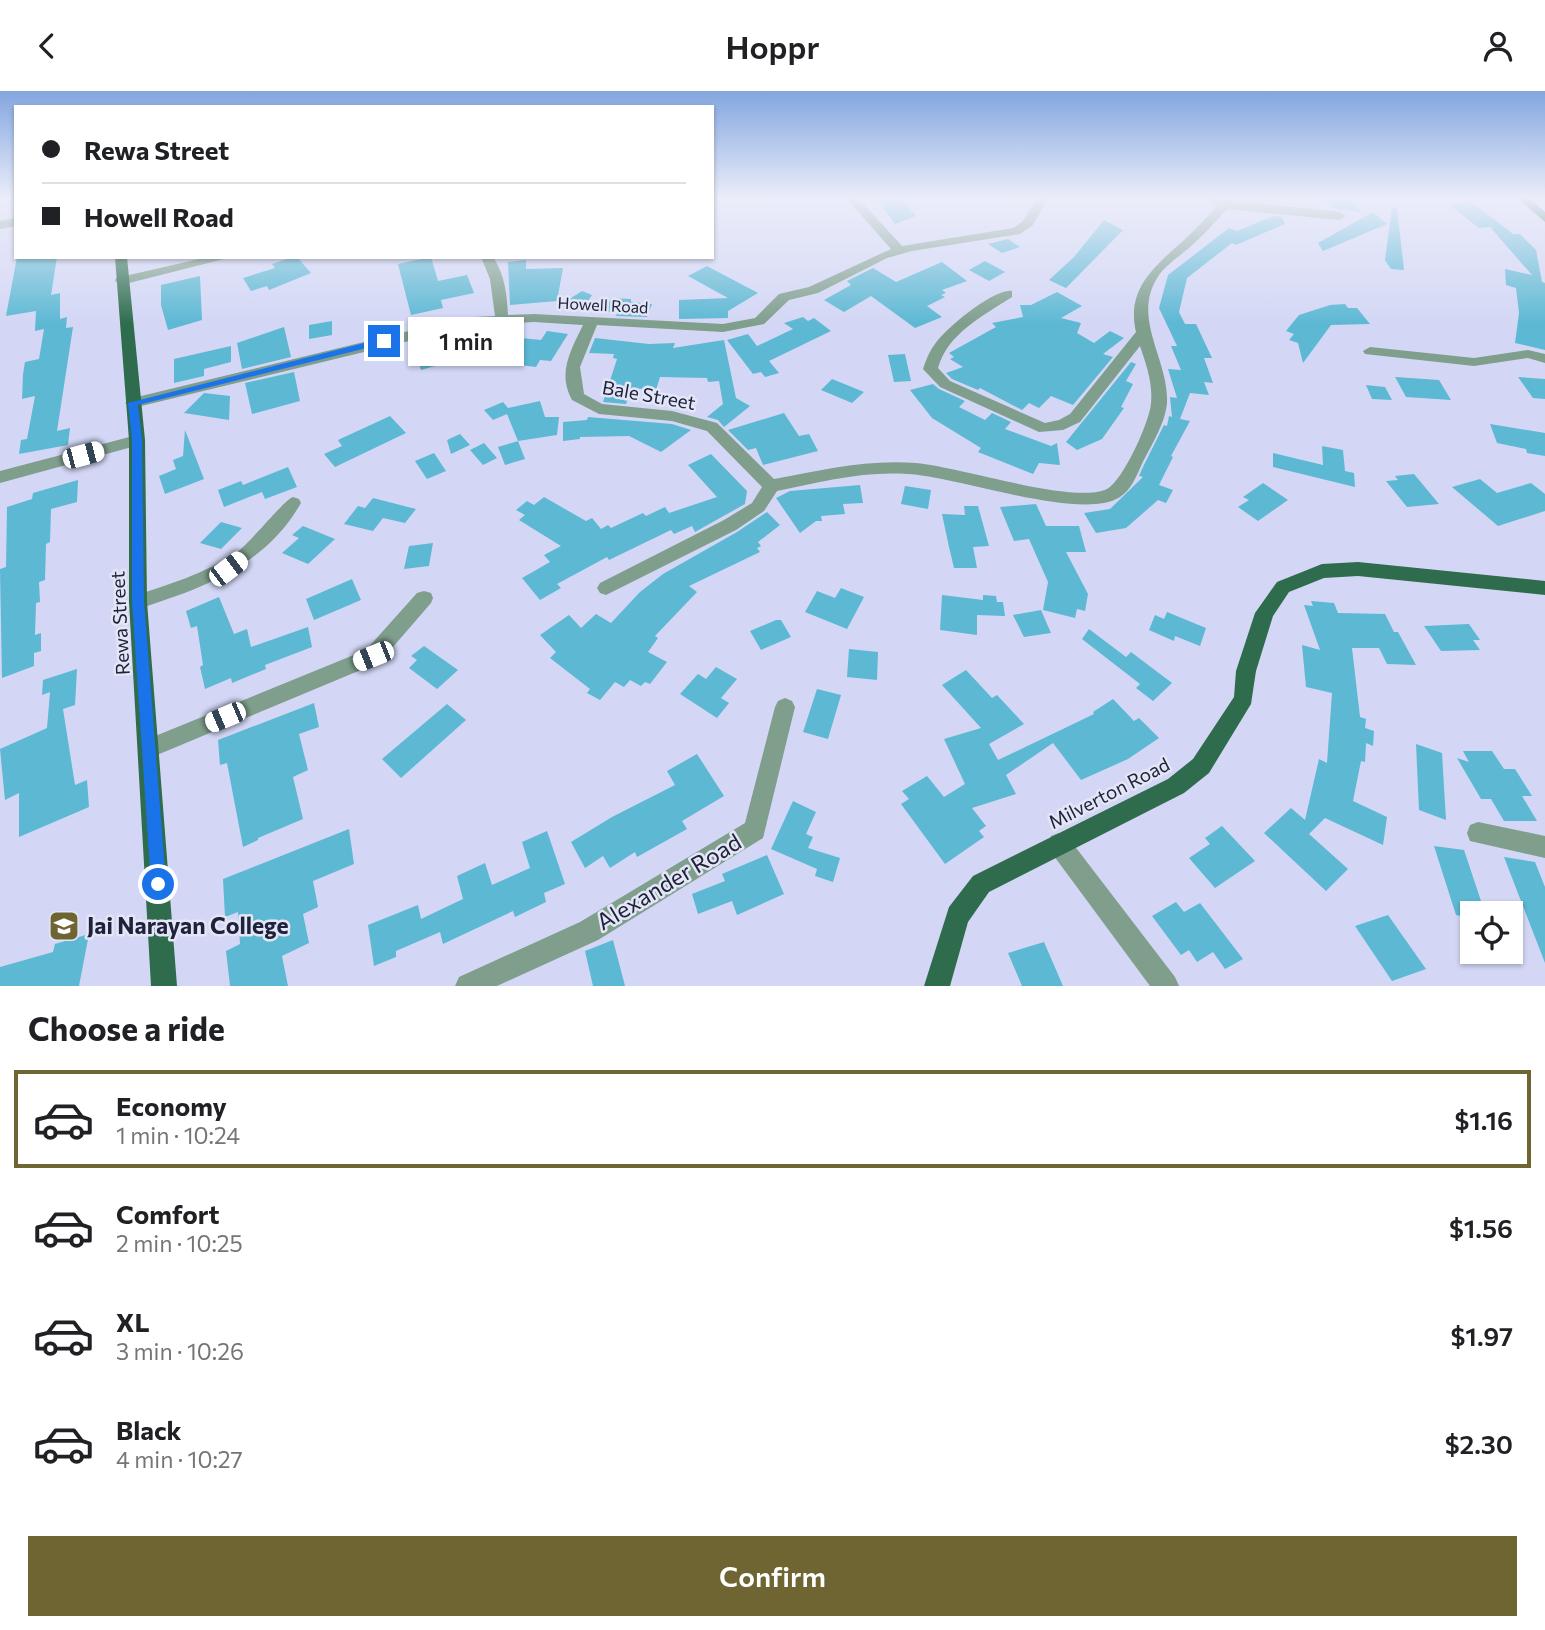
<!DOCTYPE html>
<meta charset="utf-8">
<style>
body{margin:0;font-family:Commissioner,sans-serif;background:#f6f6f6;color:#202124;height:100vh;display:flex;flex-direction:column;font-size:26px;white-space:nowrap}
*{box-sizing:border-box;margin:0}
p{font-size:23px;color:#757577}
.icon{flex:none;width:38px;height:38px;fill:none;stroke:currentColor;stroke-width:2;stroke-linecap:round;stroke-linejoin:round}
.map{position:relative;height:895px;overflow:hidden}
.sheet{display:flex;flex-direction:column;background:#fff;flex:1}
.sheet>*{flex:none}
.hud{position:absolute;left:14px;top:14px;width:700px;height:154px;border-radius:0px;box-shadow:0 2px 5px #0004;display:grid;align-content:center;height:154px;padding:0 28px;background:#fff}
.tools{position:absolute;left:1460px;top:810px;display:grid;gap:14px}
.tools a{display:grid;place-items:center;width:63px;height:63px;border-radius:0px;background:#fff;box-shadow:0 2px 5px #0004;font-size:35px}
.end{position:absolute;width:32px;height:32px;margin:-16px;border:9px solid #1a73e8;background:#fff;box-shadow:0 0 0 4px #fff}
.from{border-radius:50%}
.bubble{position:absolute;height:49px;border-radius:0px;background:#fff;box-shadow:0 2px 5px #0004;font-size:23px;font-weight:600;line-height:49px;text-align:center}
.car{position:absolute;width:21px;height:42px;margin:-21px -10px;border-radius:9px;box-shadow:0 0 5px 2px #0007;background:linear-gradient(#fff 24%,#345 0 40%,#fff 0 76%,#345 0 86%,#fff 0)}
.hud b{display:flex;align-items:center;gap:24px;height:66px;font-size:26px}
.hud b+b{border-top:2px solid #e0e0e0}
.hud i{width:18px;height:18px;background:#202124}
ul{padding:0;list-style:none}
li{display:flex;align-items:center;gap:21px;height:98px;margin:0 14px 10px;padding:0 14px;border:4px solid transparent;border-radius:0px}
li div{flex:1}
li b{display:block;font-size:26px}
li em{font-style:normal;font-weight:600}
li.on{border-color:#6e6532}
li>.icon{width:63px;height:63px;stroke-width:1.5}
h2{padding:0 28px;font-size:32px;line-height:84px}
.primary-button{display:flex;gap:14px;margin-top:auto;padding:14px 28px}
.primary-button a{flex:1;height:80px;border-radius:0px;background:#6e6532;color:#fff;font-size:28px;font-weight:600;line-height:80px;text-align:center}
header{display:flex;justify-content:space-between;align-items:center;height:91px;padding:0 28px;background:#fff;font-size:32px;font-weight:600}
.map>svg:first-child{display:block}
.building{fill:#5cb8d3}
.lines{fill:none;stroke-linecap:round;stroke-linejoin:round}
.minor{fill:#7f9e8c;fill-rule:evenodd}
.primary{fill:#2e6c4d;fill-rule:evenodd}
.route{fill:#1a73e8}
.labels{text-anchor:middle;stroke-width:5;stroke-linejoin:round;paint-order:stroke}
.far-street-label{font-size:16px;fill:#20223d;stroke:#e3e6f5}
.street-label{font-size:19px;fill:#20223d;stroke:#e3e6f5}
.near-street-label{font-size:23px;fill:#20223d;stroke:#e3e6f5}
.near-poi-label{font-size:23px;font-weight:bold;fill:#20223d;stroke:#e3e6f5;text-anchor:start}
</style>
<header><svg class="icon" aria-label="back" viewBox="0 0 24 24"><path d="M15 5l-7 7 7 7"/></svg>Hoppr<svg class="icon" aria-label="person" viewBox="0 0 24 24"><circle cx="12" cy="8" r="4"/><path d="M4 21q1-7 8-7t8 7"/></svg></header>
<div class="map">
<svg width="1545" height="895" viewBox="0 0 1545 895">
<rect width="100%" height="100%" fill="#d3d7f5"/>
<path class="building" d="M876,107H901L916,125L895,133Z
M1324,107H1351L1361,121L1332,117Z
M1472,111L1513,143H1520L1536,159L1542,191L1545,192V259L1515,252L1519,222L1516,197L1506,194L1505,178L1532,184L1490,136L1479,137L1447,112Z
M1392,117H1397L1404,179L1391,178L1385,169Z
M1373,121L1387,133L1323,160L1318,152Z
M1273,125L1282,126L1285,133L1236,154L1232,152L1187,187L1179,221L1185,233H1196L1212,267H1204L1213,292L1204,291L1209,304L1190,302L1180,328L1190,330L1171,365L1173,366L1159,394L1173,399L1166,412L1158,409L1126,437L1096,442L1084,422L1110,418L1143,386L1139,385L1143,376L1164,334L1167,335L1169,325L1172,326L1170,306L1177,307L1168,278L1181,279L1171,255H1177L1159,217L1168,184L1229,137L1237,140Z
M1104,129L1123,139L1066,197L1049,189L1074,166Z
M1008,148L1020,156L1002,162L988,153Z
M17,166H57L51,204L60,202V228L67,226L66,237L73,236L57,340L70,337L68,354L19,363L21,349L27,348L35,305L22,308L23,283L25,271L39,268L44,238L35,240L36,220L6,225Z
M293,166H297L311,182L269,199L267,195L251,200L243,187L275,177L272,173Z
M431,166L438,190L467,184L474,202L441,209L443,217L411,224L398,173Z
M526,169V178L563,177L557,210L510,214L508,171Z
M985,170L1005,181L989,190L969,179Z
M942,171L967,190L942,199L946,202L941,204L945,206L927,215L942,226L915,237L871,205L844,221L824,209L851,194L847,190L873,177L896,191Z
M707,175L758,202L728,220V227L679,228V209L728,207L688,185Z
M200,185L202,229L168,239L161,214V194Z
M582,200L592,204L584,216L576,221L560,214Z
M1057,201L1082,215L1061,227L1081,232L1077,242L1094,252L1110,240L1124,247L1103,263L1113,266L1073,314L1051,305L1039,317L1029,312L1022,319L980,297L978,299L952,288L946,282L963,276L950,268L954,266L949,262L996,236L992,232L1023,226L1020,214H1031Z
M611,207L631,208V211L652,213L647,226L616,225L618,221H605Z
M1345,213L1348,217H1357L1370,233L1331,234L1303,272L1298,252L1289,249L1294,243L1286,240L1299,224L1330,214Z
M803,226L808,230L814,227L831,240L769,270L779,282L765,286L761,281L753,283L727,249L748,243L757,255L793,238L784,232Z
M332,230V244L309,248V234Z
M284,236L291,266L242,278L237,252Z
M547,240L568,243L551,270L540,269L536,276L495,271L511,246L541,249Z
M486,246L489,272L475,274V271L468,272L466,249Z
M595,247L649,253L675,252L673,257L724,249L736,307L750,315L724,336L718,329L707,326L723,313L719,290L708,291L707,287L660,286L656,299L631,297L626,313L603,311L617,268L613,267L614,263L589,262Z
M231,255V271L204,278V285L174,292V268Z
M435,256L442,273L421,279L415,261Z
M905,263L911,290L894,291L888,264Z
M1131,271L1136,273L1126,290L1133,293L1121,316L1124,317L1102,348L1077,359L1066,351Z
M294,281L300,310L252,323L245,292Z
M1395,286L1439,289L1451,309L1406,306Z
M1518,286L1545,288V308L1533,307Z
M832,288L864,301L852,312L821,299Z
M933,293L939,298L965,310L959,316L985,329L992,322L1011,331L1005,338L1051,355L1057,352L1060,374L1039,372L1033,383L978,361L981,357L932,327L910,299Z
M1366,294L1385,296L1392,309L1372,308Z
M204,302L230,305L229,329L184,322Z
M540,310L545,326H559L557,344L518,350L507,323L493,329L484,319L503,311L508,317Z
M784,322L799,345L809,343L818,360L763,374L756,357L748,359L728,339Z
M390,325L406,342L335,376L324,363L342,355L338,349Z
M588,326L672,333L691,339L661,361L629,345L580,346V348L563,350V331L587,329Z
M1490,333L1545,342V365L1527,362L1526,358L1497,352Z
M185,339L204,388L165,403L159,385L176,378L173,369L183,365Z
M460,343L470,354L451,363L447,349Z
M518,350L525,368L505,374L498,356Z
M484,352L497,367L483,374L470,359Z
M1322,355L1343,359L1345,380L1354,382L1355,396L1273,376V362L1323,374Z
M434,362L446,380L427,388L415,370Z
M711,363L747,400L745,413L695,441L692,435L674,443L671,439L609,469L607,466L557,493L561,497L540,509L522,487L550,471L544,464L561,455L519,429L525,424L516,419L527,410L534,414L544,406L586,430L592,427L601,438L608,434L611,437L643,422L646,425L665,416L669,422L717,406L688,374Z
M288,376L297,396L265,408L262,401L224,416L218,399L241,390L243,394Z
M1414,383L1439,413L1407,416L1386,390L1398,389L1395,385Z
M1480,388L1497,402L1531,392L1545,403V420L1498,435L1452,396Z
M78,389L77,411L51,418L50,451L46,453L45,489L39,491L40,511L36,512L35,544L41,542V560L34,562V575L2,587L0,478L6,476L7,416L32,408L33,402Z
M1263,392L1288,409L1258,430L1238,416L1249,409L1243,406Z
M860,394L863,412L843,413L845,423L821,425L822,430H816L800,442L776,407L790,400Z
M905,395L931,399L928,418L901,413Z
M373,407L416,418L405,432L383,427L373,440L344,433L358,415L365,417Z
M1036,413L1046,435H1079L1086,461H1066L1088,503L1085,520L1077,518L1075,527L1043,519L1048,491L1029,448L1014,450L1000,416Z
M964,415H978L989,455L973,456L977,477H954L949,456L942,423L965,424Z
M767,421L780,434L758,451L761,455L757,457L760,461L689,495L697,501L655,545L658,547L648,561L667,571L650,593L645,591L641,595L630,589L624,596L615,591L600,609L587,602L590,598L550,567L556,561L540,544L569,524L581,537L596,523L611,532L640,501L663,483L737,441Z
M221,431L242,437L221,458L200,452Z
M303,435L335,448L308,473L282,462L299,447L292,444Z
M433,452L429,475L404,478L409,455Z
M352,488L361,509L314,529L306,508Z
M841,497L864,506L847,538L805,521L817,500L835,507Z
M942,504L983,509V504L996,505L997,511H1003L1005,525L977,524V544L940,539Z
M219,506L234,543L247,538L251,556L308,536L312,556L265,574L266,578L232,592L231,587L205,598L200,576L203,574L197,535L191,537L186,520Z
M1311,510L1334,512L1338,522L1385,523L1394,541H1398L1416,574L1387,573L1379,557H1352L1360,626L1366,628L1365,637L1374,640L1373,655L1366,652L1365,671L1361,670L1353,710L1387,726L1383,754L1325,727L1309,743L1348,778L1326,800L1264,742L1291,717L1305,729L1319,668L1327,672L1332,602L1306,596L1302,554L1320,559L1304,514L1313,515Z
M1041,519L1051,542L1024,546L1013,524Z
M1167,521L1206,537L1200,555L1175,545L1174,550L1149,539L1155,524L1164,528Z
M776,529H781L791,546L761,559L750,540Z
M1469,533L1480,549H1473L1480,559L1441,560L1424,535Z
M1089,538L1126,566L1131,561L1172,592L1153,610L1136,597L1140,593L1082,548Z
M424,555L458,579L437,598L409,577L417,569L411,565Z
M849,558L878,561L877,589L847,586Z
M716,576L737,588L721,607L729,612L717,627L680,603L698,583L706,588Z
M77,578L75,614L63,618L75,694L87,689L89,716L19,746V702L5,709L0,658L47,637L50,601L42,604L43,589Z
M966,579L992,607L997,604L1024,633L989,653L998,669L1094,623L1093,621L1113,608L1134,630L1139,627L1159,647L1128,668L1081,689L1053,652L1006,684L1016,703L972,717L986,735L979,740L984,746L945,773L901,713L909,708L902,700L927,685L944,706L965,693L944,648L981,637L942,594Z
M817,598L841,604L828,648L803,641Z
M314,612L319,636L299,643L308,679L293,686L303,728L258,747V749L243,756L227,672L220,674L218,649Z
M447,613L466,629L401,687L382,668Z
M1416,653L1442,662L1446,729L1419,719Z
M1463,660H1492L1504,678H1515L1532,705H1522L1537,730H1504L1491,708H1481L1457,667L1469,671Z
M697,663L724,705L682,730L687,738L637,766L635,761L610,777L603,765L585,777L571,751L612,726L675,694L667,680Z
M793,710L816,721L806,743L813,746L808,757L840,767L833,791L815,785L817,778L771,758Z
M1222,735L1255,770L1215,797L1189,767L1210,753L1205,747Z
M349,738L354,773L313,790L318,816L303,823L309,852L282,865L288,895H230L226,860L240,853L238,821L225,826L223,788Z
M547,740L565,793L544,802L546,811L515,826L513,820L443,853L440,841L396,860V866L374,875L368,834L418,814L421,828L463,808L457,785L485,772L492,794L530,777L522,751Z
M1434,755L1464,759L1485,822H1472V827L1456,824Z
M767,764L784,803L737,824L732,810L698,823L692,803L725,790L722,783Z
M1504,766L1535,771L1545,796V872Z
M1176,811L1184,821L1200,812L1243,868L1225,878L1213,861L1197,871L1189,859L1181,864L1152,825Z
M1388,824L1426,878L1392,890L1355,835Z
M89,843L79,895H0V876L53,861L55,853Z
M613,849L625,895H593L585,860Z
M1044,851L1063,895H1022L1008,862Z"/>
<g class="lines">
<path class="minor" d="M846,107H858L902,155L1013,137L1023,130L1037,107H1049L1032,135L1020,143L912,160L887,167L818,202L789,209L764,233L759,234L723,241L597,234L580,276L584,303L602,313L672,320L717,332L774,388C821,379 868,368 916,372C961,376 1068,412 1105,399C1122,393 1150,330 1151,312C1153,292 1146,273 1140,255L1080,331L1063,339L1039,341L940,296L923,278C926,269 929,261 935,253C945,238 994,197 1012,200V206C983,225 948,242 938,277L950,290L1045,332L1059,329L1070,323L1136,241C1126,198 1154,176 1183,150C1195,139 1206,127 1217,115L1208,107L1340,121L1346,125L1340,129L1227,118C1215,131 1204,144 1190,156C1180,165 1167,173 1159,184C1130,227 1169,267 1167,312C1165,334 1150,356 1141,375C1136,386 1131,399 1120,406C1082,431 957,385 907,383C863,380 820,391 777,400L764,420L736,439L606,504L600,502L597,497L600,492L724,429L752,412L762,396L707,340L672,330L599,323L572,309C557,282 571,259 583,234L534,231L475,234L133,317L125,312L133,307L409,240L475,226L495,225L490,188L481,166H493C505,184 507,204 508,224L534,223L723,233L755,227L779,203L809,196L891,158Z
M16,127V135L0,138V130Z
M208,166H232L121,194L115,190L116,187Z
M1370,256L1474,267L1528,259L1545,263V272L1528,267L1474,275L1365,263L1363,260Z
M137,344L145,349L143,353L0,392V380Z
M293,406L299,408L301,412C265,475 203,497 138,518L131,516L129,511L131,506C167,494 204,483 236,462C251,451 285,408 293,406Z
M424,500L431,502L433,507L431,512L380,571L157,664L150,667L143,664L139,657L143,650L366,559L417,502Z
M785,607L792,610L795,616L763,747L598,849L497,895H455L459,886L580,831L745,732L775,616L778,610Z
M1478,731L1545,745V767L1470,750L1467,742L1470,734Z
M1059,742L1067,745L1175,886L1179,895H1150L1051,761L1048,753L1051,745Z"/>
<path class="primary" d="M1517,107H1529L1545,121V131Z
M115,166H127L145,349L147,511L177,895H151L129,511V349Z
M1358,471L1545,490V504L1358,485L1324,487L1289,501L1273,525L1256,580L1251,613L1209,682L1184,702L989,801L968,831L950,895H924L949,816L973,785L1168,688L1193,668L1234,606L1236,580L1255,522L1277,491L1322,473Z"/>
</g>
<linearGradient id="sky" x2="0" y2="1"><stop stop-color="#83a6df"/><stop offset="0.46" stop-color="#ebedfa"/><stop offset="1" stop-color="#ebedfa" stop-opacity="0"/></linearGradient>
<rect width="1545" height="233" fill="url(#sky)"/>
<path class="route" d="M384,247L387,248V252L138,314L142,349L144,510L166,793L164,798L158,800L153,798L151,793L132,510V349L128,312Z"/>
<defs>
<g id="school-square" transform="scale(1.575)"><rect x="-9" y="-9" width="18" height="18" rx="4" fill="#6e6532" stroke="#e3e6f5"/><path d="M0-5L7-2L0 1L-7-2ZM-4 1L0 2.5L4 1V4Q0 6-4 4Z" fill="#fff"/></g>
</defs>
<g fill-rule="evenodd">
<use href="#school-square" x="64" y="835"/>
</g>
<g class="labels">
<g class="far-street-label">
<text transform="translate(603 214) rotate(3)" y="6">Howell Road</text>
</g>
<g class="street-label">
<text transform="translate(649 304) rotate(10)" y="7">Bale Street</text>
<text transform="translate(120 532) rotate(-93)" y="7">Rewa Street</text>
<text transform="translate(1109 702) rotate(-27)" y="7">Milverton Road</text>
</g>
<g class="near-street-label">
<text transform="translate(669 791) rotate(-31)" y="8">Alexander Road</text>
</g>
<g class="near-poi-label">
<text x="87" y="843">Jai Narayan College</text>
</g>
</g>
</svg>
<div class="tools">
<a><svg class="icon" aria-label="locate" viewBox="0 0 24 24"><circle cx="12" cy="12" r="6"/><path d="M12 2v4M12 18v4M2 12h4M18 12h4"/></svg></a>
</div>
<i class="end from" style="left:158px;top:793px"></i>
<i class="end" style="left:384px;top:250px"></i>
<div class="bubble" style="left:408px;top:226px;width:116px">1 min</div>
<i class="car" style="left:83px;top:364px;rotate:75deg"></i>
<i class="car" style="left:228px;top:478px;rotate:53deg"></i>
<i class="car" style="left:373px;top:565px;rotate:248deg"></i>
<i class="car" style="left:225px;top:626px;rotate:247deg"></i>
<div class="hud">
<b><i class="from"></i>Rewa Street</b>
<b><i></i>Howell Road</b>
</div>
</div>
<section class="sheet">
<h2>Choose a ride</h2>
<ul>
<li class="on"><svg class="icon" aria-label="car" viewBox="0 0 24 24"><path d="M5 17H2v-5l4-1 3-4h7l3 4 3 1v5h-3M9 17h6M6 11h13"/><circle cx="7" cy="17" r="2"/><circle cx="17" cy="17" r="2"/></svg><div><b>Economy</b><p>1 min · 10:24</p></div><em>$1.16</em></li>
<li><svg class="icon" aria-label="car" viewBox="0 0 24 24"><path d="M5 17H2v-5l4-1 3-4h7l3 4 3 1v5h-3M9 17h6M6 11h13"/><circle cx="7" cy="17" r="2"/><circle cx="17" cy="17" r="2"/></svg><div><b>Comfort</b><p>2 min · 10:25</p></div><em>$1.56</em></li>
<li><svg class="icon" aria-label="car" viewBox="0 0 24 24"><path d="M5 17H2v-5l4-1 3-4h7l3 4 3 1v5h-3M9 17h6M6 11h13"/><circle cx="7" cy="17" r="2"/><circle cx="17" cy="17" r="2"/></svg><div><b>XL</b><p>3 min · 10:26</p></div><em>$1.97</em></li>
<li><svg class="icon" aria-label="car" viewBox="0 0 24 24"><path d="M5 17H2v-5l4-1 3-4h7l3 4 3 1v5h-3M9 17h6M6 11h13"/><circle cx="7" cy="17" r="2"/><circle cx="17" cy="17" r="2"/></svg><div><b>Black</b><p>4 min · 10:27</p></div><em>$2.30</em></li>
</ul>
<div class="primary-button"><a>Confirm</a></div>
</section>
